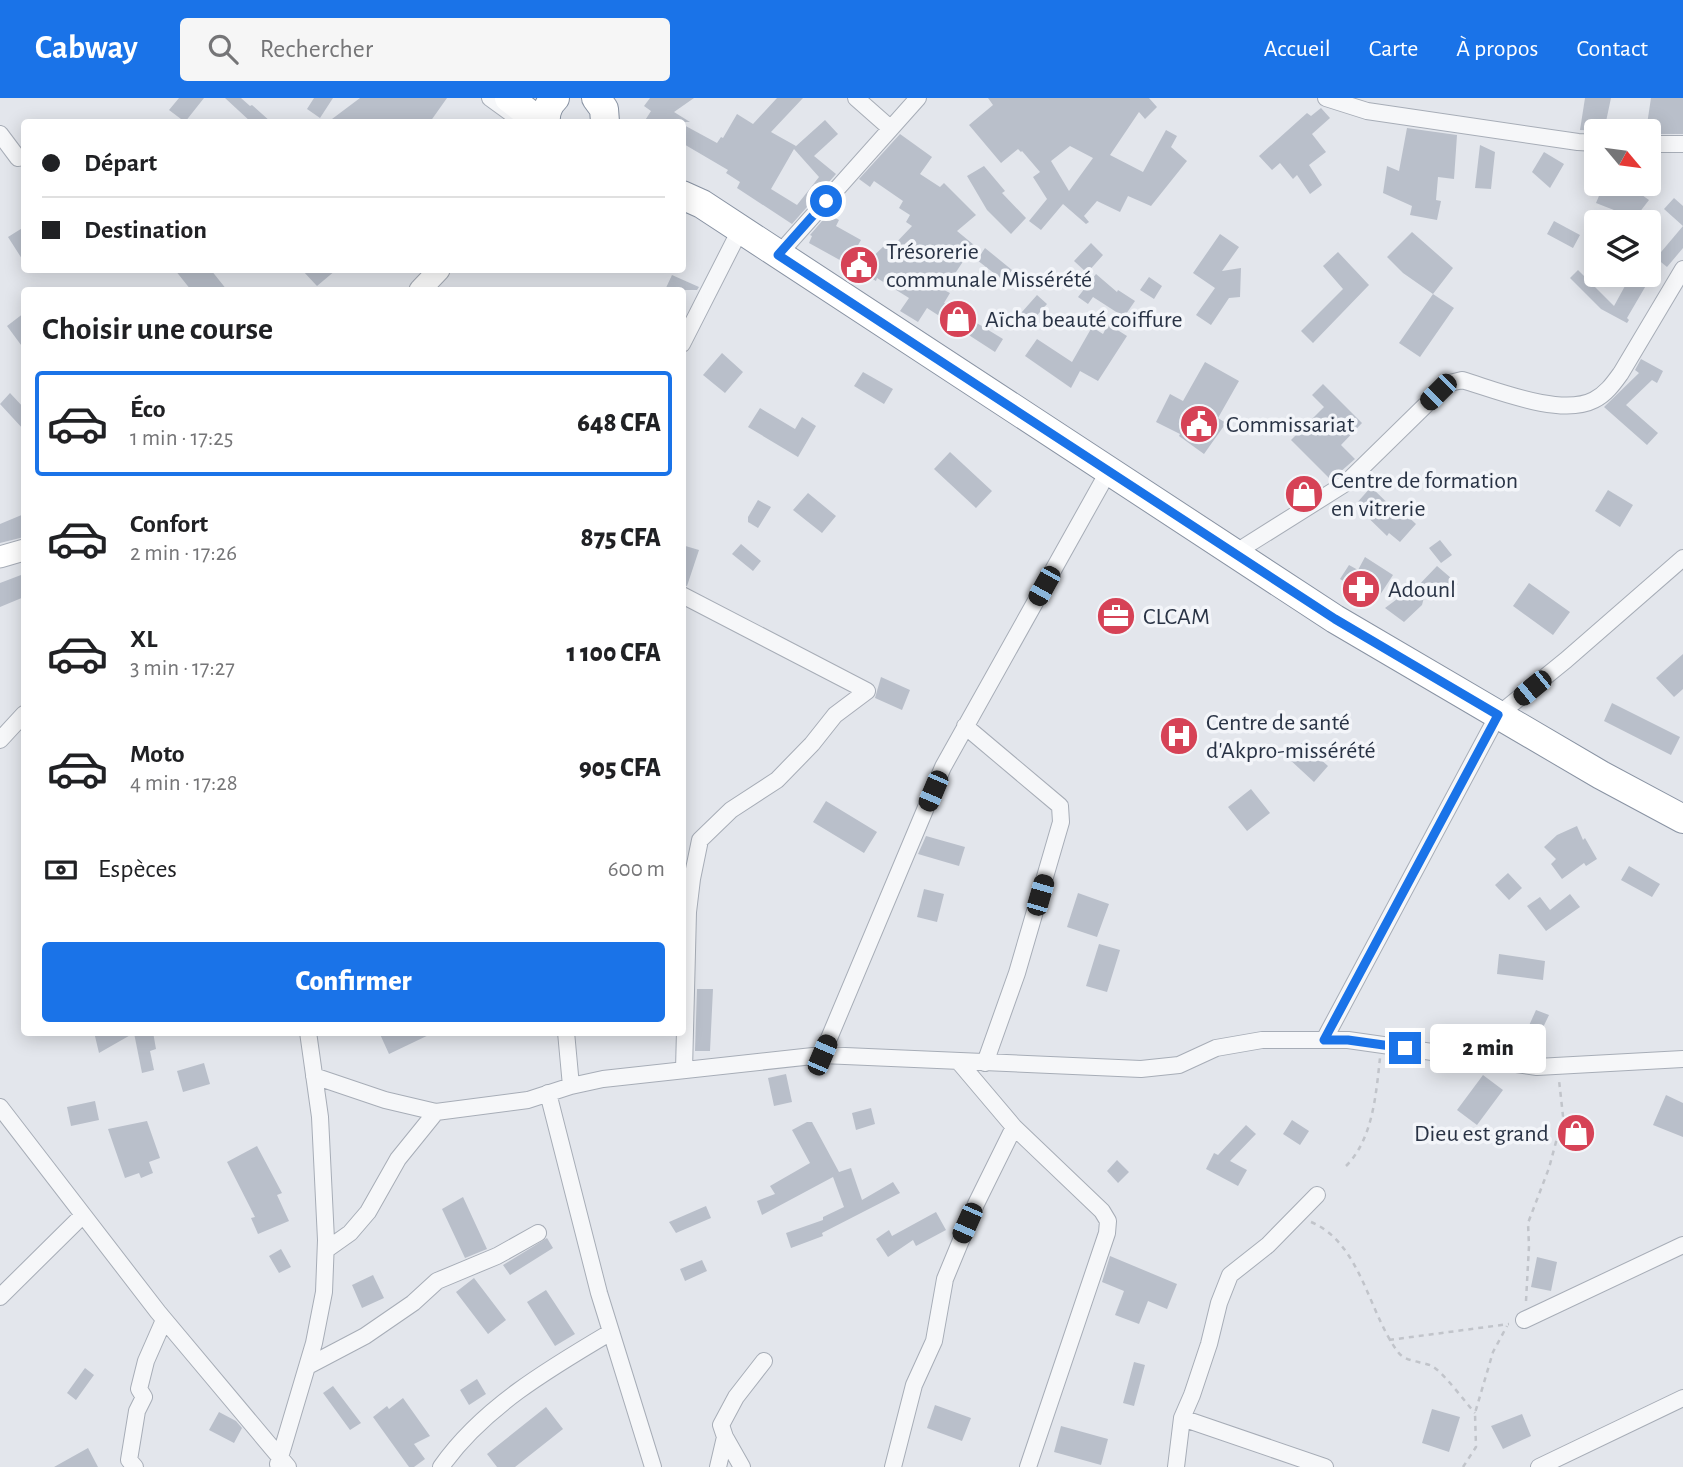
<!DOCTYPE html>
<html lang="fr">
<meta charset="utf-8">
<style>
body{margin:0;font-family:"Alegreya Sans",sans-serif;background:#f6f6f6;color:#202124;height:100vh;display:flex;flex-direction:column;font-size:26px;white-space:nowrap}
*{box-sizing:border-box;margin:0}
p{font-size:23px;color:#757577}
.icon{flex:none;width:38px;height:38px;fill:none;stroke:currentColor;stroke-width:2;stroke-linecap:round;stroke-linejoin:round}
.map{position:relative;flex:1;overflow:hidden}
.sheet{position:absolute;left:21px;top:189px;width:665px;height:749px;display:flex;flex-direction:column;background:#fff;border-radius:7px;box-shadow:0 4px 18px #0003}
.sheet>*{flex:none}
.guide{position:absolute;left:21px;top:21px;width:665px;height:154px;border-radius:7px;box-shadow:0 4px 18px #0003;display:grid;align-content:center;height:154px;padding:0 21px;background:#fff}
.needle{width:46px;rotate:119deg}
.controls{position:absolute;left:1584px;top:21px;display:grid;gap:14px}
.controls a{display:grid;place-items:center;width:77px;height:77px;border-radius:7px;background:#fff;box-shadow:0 4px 18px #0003;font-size:35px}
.end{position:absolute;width:32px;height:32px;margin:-16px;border:9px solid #1a73e8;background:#fff;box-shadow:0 0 0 4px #fff}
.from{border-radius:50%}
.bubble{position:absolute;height:49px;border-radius:7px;background:#fff;box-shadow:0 4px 18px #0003;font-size:23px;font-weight:800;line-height:49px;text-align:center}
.car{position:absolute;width:21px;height:42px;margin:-21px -10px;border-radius:9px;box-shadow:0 0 5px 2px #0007;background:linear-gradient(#222 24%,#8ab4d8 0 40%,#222 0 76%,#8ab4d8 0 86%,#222 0)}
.guide b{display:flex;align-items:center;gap:24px;height:66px;font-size:26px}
.guide b+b{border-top:2px solid #e0e0e0}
.guide i{width:18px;height:18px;background:#202124}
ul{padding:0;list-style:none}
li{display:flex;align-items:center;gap:21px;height:105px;margin:0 14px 10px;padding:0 7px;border:4px solid transparent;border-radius:7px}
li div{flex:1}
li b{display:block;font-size:26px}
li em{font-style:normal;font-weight:800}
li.active{border-color:#1a73e8}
li>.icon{width:63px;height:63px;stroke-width:1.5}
h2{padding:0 21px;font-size:32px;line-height:84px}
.pay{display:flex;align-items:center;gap:18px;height:77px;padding:0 21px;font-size:26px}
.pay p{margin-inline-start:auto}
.primary-button{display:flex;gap:14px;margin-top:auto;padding:14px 21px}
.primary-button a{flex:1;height:80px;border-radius:7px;background:#1a73e8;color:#fff;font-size:28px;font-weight:800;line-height:80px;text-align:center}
header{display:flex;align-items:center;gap:42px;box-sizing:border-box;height:98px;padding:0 35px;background:#1a73e8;color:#fff}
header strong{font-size:33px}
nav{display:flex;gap:38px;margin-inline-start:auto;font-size:24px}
.search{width:490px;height:63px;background:#f6f6f6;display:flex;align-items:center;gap:18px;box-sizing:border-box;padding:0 24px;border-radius:7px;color:#757577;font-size:26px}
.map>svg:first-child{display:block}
.building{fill:#b9bfca;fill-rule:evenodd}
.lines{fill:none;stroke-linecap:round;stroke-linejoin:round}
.street-casing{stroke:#a7adb7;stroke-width:18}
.secondary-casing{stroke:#a7adb7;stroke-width:23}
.highway-casing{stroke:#8993a3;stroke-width:30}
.path{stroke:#c1c4ca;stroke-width:2.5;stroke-dasharray:5 5;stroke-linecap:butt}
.street{stroke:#f6f7f9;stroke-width:16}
.secondary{stroke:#fff;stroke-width:21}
.highway{stroke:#fff;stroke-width:28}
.route{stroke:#1a73e8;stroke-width:9}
.labels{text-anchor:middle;stroke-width:7;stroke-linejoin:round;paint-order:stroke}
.poi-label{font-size:24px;fill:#293345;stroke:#f3f5f9;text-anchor:start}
</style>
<header>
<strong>Cabway</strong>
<div class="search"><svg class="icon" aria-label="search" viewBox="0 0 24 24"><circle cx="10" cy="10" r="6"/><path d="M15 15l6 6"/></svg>Rechercher</div>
<nav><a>Accueil</a><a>Carte</a><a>À propos</a><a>Contact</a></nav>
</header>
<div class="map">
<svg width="1683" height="1369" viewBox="0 0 1683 1369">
<rect width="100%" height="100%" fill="#e3e6ec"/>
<path class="building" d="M179,0H204L185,24L169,12Z
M225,0H241L250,8L252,7L271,24H251Z
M314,0H333L320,20L307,11Z
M360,0H447L430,24H328Z
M650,0H694L674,14L690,24H644L651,13L644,8Z
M777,0H803L771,34L796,48L795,49L825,22L838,36L814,58L836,76L792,126L737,90L740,84L726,75L728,72L682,45V26L717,45L721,39L723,40L737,16L753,26ZM794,51L819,79L797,107L771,91Z
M988,0H1149L1157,9L1145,21L1139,14L1110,57L1143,74L1166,32L1177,38L1171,49L1187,63L1151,108L1128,98L1120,114L1097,103L1084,118L1089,124L1086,126L1063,106L1041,132L1029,123L1047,101L1033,79L1040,74L1022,53L1021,54L1018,51L1001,65L969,27L993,7ZM1070,48L1093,60L1069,93L1051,63Z
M1585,0H1611L1604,33L1580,32Z
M1651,0H1683V36H1648L1646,33Z
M1321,10L1330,20L1312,36L1326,54L1309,67L1322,87L1310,96L1297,77L1293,81L1280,65L1272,72L1259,58L1307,15L1311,18Z
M1407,30L1457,37L1454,81L1438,79L1436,102L1441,103L1437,122L1410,117L1412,108L1383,95L1387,68L1399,73Z
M900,36L932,59L920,76L940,89L944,85L976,117L957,133L974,147L944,192L950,195L944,205L1003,241L995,254L927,210L918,224L900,213L909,200L877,180L876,183L858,173L888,144L892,149L912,128L906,124L910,117L899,110L903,103L874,83L870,89L859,81Z
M1480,47L1495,54L1491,91L1475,90Z
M1544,54L1564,66L1550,90L1532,74Z
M984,68L1005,93L1002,95L1026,120L1011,136L987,112L967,78Z
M1604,86L1633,96L1635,92L1649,102L1632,124H1624L1616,118L1619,114L1596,105Z
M1674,100L1683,108V128L1664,111Z
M828,116L839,122L836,128L861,142L847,166L809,145L812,138L810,137Z
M1554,123L1580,137L1573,150L1547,136Z
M1683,128V150L1667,169L1656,160Z
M24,129V164L8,139Z
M1412,134L1453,170L1433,196L1403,175L1387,159Z
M1220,136L1239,149L1222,173L1241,170L1240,199L1229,200L1211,227L1196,217L1215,190L1193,175Z
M1091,145L1103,157L1087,175L1074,163Z
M985,150L1012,172L1004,183L977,162Z
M1338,154L1369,187L1313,245L1301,233L1343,191L1323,168Z
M175,172H211L227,192H191Z
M302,172H336L317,188Z
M1578,172L1614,208L1631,177L1648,184L1627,220L1629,222L1627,225L1601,211L1570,180Z
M1096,176L1117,194L1118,192L1135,203L1124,219L1093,199L1088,206L1078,199Z
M672,177L699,189L697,192H665Z
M1149,179L1162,188L1154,201L1140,192Z
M1433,196L1454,210L1420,259L1399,245Z
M1037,197L1047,206L1026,230L1014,223Z
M24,215V251L7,228Z
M1108,226L1127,238L1098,283L1080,273L1071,290L1025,258L1037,241L1072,264L1092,229L1103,236Z
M722,255L743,274L725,295L703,277Z
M1641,261L1663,273L1657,285L1652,282L1626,307L1658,335L1647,347L1604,309L1639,275L1635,272Z
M1205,264L1239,283L1218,320L1226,325L1204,356L1179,338L1180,336L1156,324L1170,296L1183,303Z
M863,274L893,291L884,306L854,288Z
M1323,286L1362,325L1341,347L1355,361L1331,382L1291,342L1324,309L1312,297Z
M10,295L24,310V332L0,306Z
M760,310L795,331L802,319L816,328L798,359L748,329Z
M950,354L992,393L976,410L934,371Z
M1371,389L1401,418L1404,415L1416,426L1400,444L1389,435L1387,438L1355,407Z
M1608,392L1633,407L1620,429L1595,413Z
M808,395L836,418L822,435L793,412Z
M758,402L771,409L758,430L748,424V419Z
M24,416V439L0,445V426Z
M1440,442L1452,457L1441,465L1429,450Z
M741,446L761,463L753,473L732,456Z
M682,447L699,452L687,488L682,487Z
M1365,459L1393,477L1376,503L1373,501L1371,506L1347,491L1350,487L1340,481L1349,467L1358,472Z
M1437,468L1458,486L1446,500L1438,493L1433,498L1426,492L1422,507L1404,524L1385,510L1412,490L1414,492Z
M21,477L24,486V499L0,509V485Z
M1529,485L1570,514L1553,537L1513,508Z
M1683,556V591L1674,599L1656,580Z
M881,579L910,592L902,612L875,600Z
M1612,605L1680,639L1671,657L1604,623Z
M1302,645L1328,668L1314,684L1288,660Z
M1251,691L1270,715L1247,733L1228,709Z
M826,703L877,734L864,755L813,724Z
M1577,728L1583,742L1585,740L1597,761L1586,768L1584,765L1562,781L1551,766L1556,761L1544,749L1557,737Z
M926,738L965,749L959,768L918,756Z
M1629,768L1660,786L1652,799L1621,782Z
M1508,775L1522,790L1509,802L1495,787Z
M924,791L944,796L937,824L917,819Z
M1078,795L1109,806L1097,839L1067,829Z
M1570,796L1580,809L1546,833L1527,808L1540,799L1550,812Z
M1099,846L1120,852L1107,894L1086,888Z
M1499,856L1545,863L1543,882L1497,876Z
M697,891H713L710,953H695Z
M1536,912L1549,917L1535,946L1523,941Z
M94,934H153L156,951L150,953L154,972L142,975L134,935L99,955Z
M379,934H435L389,956Z
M204,965L210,986L183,994L177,973Z
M786,976L792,1004L774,1008L768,980Z
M1483,977L1503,992L1477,1027L1457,1012Z
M1666,997L1683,1005V1039L1653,1027Z
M95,1003L99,1022L71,1028L67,1009Z
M871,1010L875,1026L856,1032L852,1015Z
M1292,1022L1309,1033L1300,1047L1283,1036Z
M147,1023L160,1060L149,1064L153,1075L141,1080L139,1075L125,1080L108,1031Z
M807,1024H812L839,1074L851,1070L862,1102L893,1084L900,1095L822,1135L823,1138L791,1150L786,1135L823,1122V1119L844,1109L833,1079L762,1117L757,1103L775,1096L770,1088L810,1065L792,1032Z
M1246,1027L1256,1036L1230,1063L1247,1072L1238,1088L1206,1071L1214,1055L1218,1057Z
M257,1048L282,1095L277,1097L289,1123L258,1136L251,1120L255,1119L227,1064Z
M1117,1062L1129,1074L1118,1085L1107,1073Z
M463,1099L487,1151L465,1160L442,1111Z
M706,1108L711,1120L676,1135L669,1124Z
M936,1114L946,1132L916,1148L913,1142L888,1159L876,1141L889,1132L892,1138Z
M547,1140L553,1150L510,1177L503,1167Z
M281,1151L291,1169L279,1175L269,1158Z
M1110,1158L1177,1186L1167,1211L1148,1203L1139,1226L1115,1217L1124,1193L1102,1184Z
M1537,1159L1557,1164L1551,1193L1531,1189Z
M702,1162L707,1173L685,1183L680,1171Z
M373,1177L384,1200L362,1210L352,1187Z
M474,1180L506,1222L488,1236L456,1194Z
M546,1192L575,1236L555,1248L527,1204Z
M1134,1264L1145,1267L1134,1308L1123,1305Z
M85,1270L94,1277L76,1302L67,1295Z
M477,1281L486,1296L469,1307L460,1292Z
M333,1288L361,1325L350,1332L323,1295Z
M403,1300L430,1338L414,1346L425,1361L414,1369H409L373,1319L387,1308L389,1311Z
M935,1307L971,1320L962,1343L927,1330Z
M546,1309L563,1331L515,1369H497L487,1356Z
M1432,1311L1460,1319L1449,1354L1422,1345Z
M219,1314L236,1323L242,1330L234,1345L209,1332Z
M1522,1316L1531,1338L1503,1351L1491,1328Z
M1061,1328L1108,1341L1101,1367L1054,1354Z
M88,1350L98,1369H54Z"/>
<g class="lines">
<g class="street-casing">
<path id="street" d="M490,0L512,16L518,24
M856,0L890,30
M1326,0L1367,13L1578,44L1596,45
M0,36L18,60
M1648,46H1683
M778,157L918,0
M682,246L740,132
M1233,456L1346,385L1439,294L1450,285L1462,282C1496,292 1561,319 1594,302C1606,296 1613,286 1621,275L1683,171
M682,497L867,593L835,617L812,646L777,682L731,712L700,742L692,781L688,814L684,972
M965,628L1060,708L1061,724L1017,875L985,965
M0,642L24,616
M566,934L571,988
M1324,942L1498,617L1566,562L1683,460
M822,957L943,669L1108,374
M959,964L1014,1029L1102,1113L1108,1123L1107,1135L1028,1369
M314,978L385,1002L436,1014L528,1002L571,988L603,981L822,957L1141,971L1179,967L1216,950L1262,942H1348L1537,969L1683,961
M548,995L599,1195L653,1369
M0,1009L158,1214L288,1369
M326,1152L350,1135L368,1114L398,1061L436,1014
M0,1199L83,1117
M1524,1222L1683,1147
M308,1268L365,1238L413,1205L437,1183L497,1158L538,1135
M1182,1320L1325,1369
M725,1339L742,1369
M278,1366L314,1245L324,1194L326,1142L320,1019L308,934
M135,1369L129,1362L137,1313L144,1299L139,1291L146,1263L164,1222
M441,1369C482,1310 550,1270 611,1234
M718,1369L725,1339L721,1327L736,1299L764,1263
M893,1369L914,1287L934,1243L945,1181L976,1106L1014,1029
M1176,1369L1182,1320L1192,1297L1209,1246L1219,1205L1230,1177L1268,1147L1317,1097
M1539,1369L1683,1300"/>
</g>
<g class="secondary-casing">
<path id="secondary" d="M420,192L439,172
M0,459L24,452"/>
</g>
<g class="highway-casing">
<path id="highway" d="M509,0L540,24
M596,0L604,11L605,24
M546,24C545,15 548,7 555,0
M682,97L702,106L1335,521L1601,677L1683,721"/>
</g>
<path class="path" d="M1346,1068C1373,1041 1376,996 1380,960
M1311,1124C1361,1145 1368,1214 1398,1254C1405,1264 1421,1263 1432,1268C1443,1274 1466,1305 1475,1315
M1526,1203L1529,1148L1528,1125L1549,1070L1563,1018L1559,982
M1389,1242L1509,1226
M1463,1369L1476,1349L1475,1315L1493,1254L1507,1228"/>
<use href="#street" class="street"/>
<use href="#secondary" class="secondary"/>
<use href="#highway" class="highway"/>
</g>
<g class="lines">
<path class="route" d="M826,103L778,157L1335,521L1498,617L1324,942H1348L1405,950"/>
</g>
<defs>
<g id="civic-disc" transform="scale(2.0125)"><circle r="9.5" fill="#d64256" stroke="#f3f5f9"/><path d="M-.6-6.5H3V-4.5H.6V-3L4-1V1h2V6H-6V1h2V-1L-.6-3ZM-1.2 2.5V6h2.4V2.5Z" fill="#fff"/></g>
<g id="shop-disc" transform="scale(2.0125)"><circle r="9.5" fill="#d64256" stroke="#f3f5f9"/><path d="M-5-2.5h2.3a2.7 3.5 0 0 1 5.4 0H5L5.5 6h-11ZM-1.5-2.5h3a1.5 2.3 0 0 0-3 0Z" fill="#fff"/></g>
<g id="pharmacy-disc" transform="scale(2.0125)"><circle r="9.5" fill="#d64256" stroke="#f3f5f9"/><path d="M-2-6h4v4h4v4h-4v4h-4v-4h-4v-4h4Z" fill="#fff"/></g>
<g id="office-disc" transform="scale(2.0125)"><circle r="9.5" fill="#d64256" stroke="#f3f5f9"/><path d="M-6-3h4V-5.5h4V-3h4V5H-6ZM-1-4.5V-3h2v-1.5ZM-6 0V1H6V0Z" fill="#fff"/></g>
<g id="hospital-disc" transform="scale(2.0125)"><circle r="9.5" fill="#d64256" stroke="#f3f5f9"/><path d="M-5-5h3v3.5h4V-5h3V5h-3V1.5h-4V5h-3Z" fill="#fff"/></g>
</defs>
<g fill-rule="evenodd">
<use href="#civic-disc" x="859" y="167"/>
<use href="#shop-disc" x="958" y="221"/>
<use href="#civic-disc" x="1199" y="326"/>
<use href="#shop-disc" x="1304" y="396"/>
<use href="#pharmacy-disc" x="1361" y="491"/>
<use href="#office-disc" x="1116" y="518"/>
<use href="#hospital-disc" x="1179" y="638"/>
<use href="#shop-disc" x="1576" y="1035"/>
</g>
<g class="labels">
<g class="poi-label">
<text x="886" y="161">Trésorerie<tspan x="886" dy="28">communale Missérété</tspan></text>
<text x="985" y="229">Aïcha beauté coiffure</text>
<text x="1226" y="334">Commissariat</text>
<text x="1331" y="390">Centre de formation<tspan x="1331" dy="28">en vitrerie</tspan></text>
<text x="1388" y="499">Adounl</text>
<text x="1143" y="526">CLCAM</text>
<text x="1206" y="632">Centre de santé<tspan x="1206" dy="28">d'Akpro-missérété</tspan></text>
<text x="1549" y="1043" text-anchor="end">Dieu est grand</text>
</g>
</g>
</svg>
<div class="controls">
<a><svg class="needle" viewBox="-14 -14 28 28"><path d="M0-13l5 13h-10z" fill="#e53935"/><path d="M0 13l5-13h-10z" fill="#757577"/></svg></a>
<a><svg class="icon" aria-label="layers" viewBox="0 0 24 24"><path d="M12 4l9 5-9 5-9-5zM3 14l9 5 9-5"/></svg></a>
</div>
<i class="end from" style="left:826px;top:103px"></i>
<i class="end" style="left:1405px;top:950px"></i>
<div class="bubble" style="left:1430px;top:926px;width:116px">2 min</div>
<i class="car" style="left:1438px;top:294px;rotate:225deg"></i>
<i class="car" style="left:1044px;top:488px;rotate:209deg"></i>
<i class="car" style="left:1532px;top:590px;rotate:231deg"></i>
<i class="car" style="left:933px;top:693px;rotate:203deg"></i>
<i class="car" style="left:1040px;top:797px;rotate:16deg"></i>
<i class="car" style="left:822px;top:957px;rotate:23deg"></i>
<i class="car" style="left:967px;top:1125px;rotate:204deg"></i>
<div class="guide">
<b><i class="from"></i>Départ</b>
<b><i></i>Destination</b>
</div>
<section class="sheet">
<h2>Choisir une course</h2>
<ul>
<li class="active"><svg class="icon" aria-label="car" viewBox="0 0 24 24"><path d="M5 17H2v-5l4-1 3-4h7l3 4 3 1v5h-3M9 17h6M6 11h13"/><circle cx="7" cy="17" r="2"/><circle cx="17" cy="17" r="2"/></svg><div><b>Éco</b><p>1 min · 17:25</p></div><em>648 CFA</em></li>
<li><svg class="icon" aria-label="car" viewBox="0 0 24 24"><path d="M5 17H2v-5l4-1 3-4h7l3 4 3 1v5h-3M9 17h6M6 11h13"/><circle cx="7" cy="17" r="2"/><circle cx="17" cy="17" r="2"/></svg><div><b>Confort</b><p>2 min · 17:26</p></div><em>875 CFA</em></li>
<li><svg class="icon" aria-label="car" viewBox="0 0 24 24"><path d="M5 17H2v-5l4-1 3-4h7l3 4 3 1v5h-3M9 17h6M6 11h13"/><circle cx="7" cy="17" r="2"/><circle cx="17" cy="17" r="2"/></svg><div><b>XL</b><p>3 min · 17:27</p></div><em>1 100 CFA</em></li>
<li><svg class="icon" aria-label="car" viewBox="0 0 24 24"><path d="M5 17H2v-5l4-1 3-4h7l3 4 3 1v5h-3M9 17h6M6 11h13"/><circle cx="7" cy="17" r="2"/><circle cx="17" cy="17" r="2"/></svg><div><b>Moto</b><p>4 min · 17:28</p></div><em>905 CFA</em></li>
</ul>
<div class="pay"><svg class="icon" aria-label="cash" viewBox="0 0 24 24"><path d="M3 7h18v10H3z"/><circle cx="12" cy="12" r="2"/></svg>Espèces<p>600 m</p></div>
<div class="primary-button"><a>Confirmer</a></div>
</section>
</div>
